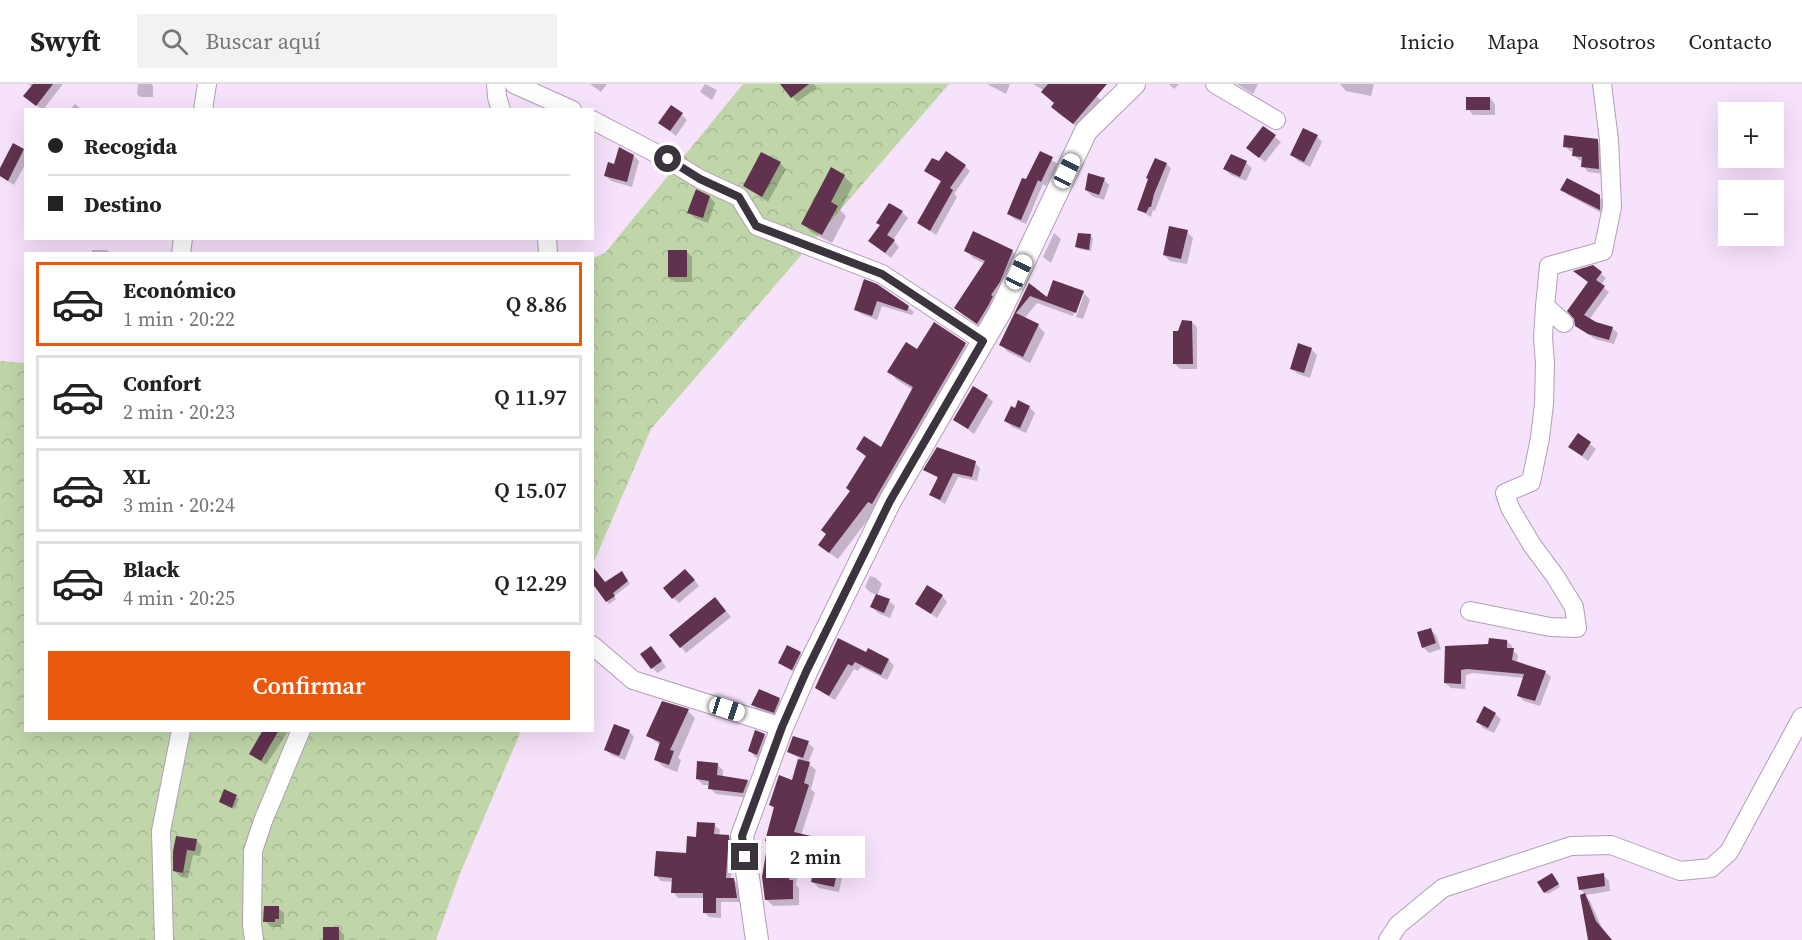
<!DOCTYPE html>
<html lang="es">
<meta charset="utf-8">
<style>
body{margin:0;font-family:"Source Serif 4",serif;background:#f2f2f2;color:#222;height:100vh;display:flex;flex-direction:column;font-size:22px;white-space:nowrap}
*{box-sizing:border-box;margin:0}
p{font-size:20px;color:#767676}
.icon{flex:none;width:33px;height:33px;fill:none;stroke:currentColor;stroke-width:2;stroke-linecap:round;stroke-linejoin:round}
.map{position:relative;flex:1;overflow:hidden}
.panel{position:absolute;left:24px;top:168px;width:570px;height:480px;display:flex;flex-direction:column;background:#fff;border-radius:0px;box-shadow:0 6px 24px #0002}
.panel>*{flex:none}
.guide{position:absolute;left:24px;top:24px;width:570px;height:132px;border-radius:0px;box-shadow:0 6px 24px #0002;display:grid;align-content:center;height:132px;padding:0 24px;background:#fff}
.fabs{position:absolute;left:1718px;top:18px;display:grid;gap:12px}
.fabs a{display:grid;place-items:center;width:66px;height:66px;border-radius:0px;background:#fff;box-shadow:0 6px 24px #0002;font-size:30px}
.end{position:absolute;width:27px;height:27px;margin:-14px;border:8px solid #3b333e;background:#fff;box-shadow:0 0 0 3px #fff}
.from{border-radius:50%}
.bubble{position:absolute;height:42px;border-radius:0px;background:#fff;box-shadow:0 6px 24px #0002;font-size:20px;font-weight:600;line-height:42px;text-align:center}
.car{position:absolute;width:18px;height:36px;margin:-18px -9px;border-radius:8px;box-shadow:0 0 4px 2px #0007;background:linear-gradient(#fff 24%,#345 0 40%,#fff 0 76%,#345 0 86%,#fff 0)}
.guide b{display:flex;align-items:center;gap:21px;height:57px;font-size:22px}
.guide b+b{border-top:2px solid #e0e0e0}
.guide i{width:15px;height:15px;background:#222}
ul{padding:10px 0 0;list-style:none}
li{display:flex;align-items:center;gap:18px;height:84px;margin:0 12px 9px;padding:0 12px;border:3px solid #e0e0e0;border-radius:0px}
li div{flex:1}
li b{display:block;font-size:22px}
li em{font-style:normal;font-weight:600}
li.current{border-color:#ea580c}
li>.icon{width:54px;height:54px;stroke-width:1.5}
.cta{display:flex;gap:12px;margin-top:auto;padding:12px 24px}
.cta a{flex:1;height:69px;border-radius:0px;background:#ea580c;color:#fff;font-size:24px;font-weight:600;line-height:69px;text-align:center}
header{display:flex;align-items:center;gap:36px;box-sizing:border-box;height:84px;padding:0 30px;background:#fff;border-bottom:2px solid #e0e0e0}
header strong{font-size:28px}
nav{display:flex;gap:33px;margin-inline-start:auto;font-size:21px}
.search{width:420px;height:54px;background:#f2f2f2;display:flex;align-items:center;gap:15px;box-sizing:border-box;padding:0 21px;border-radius:0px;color:#767676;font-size:22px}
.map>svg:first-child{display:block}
.forest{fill:url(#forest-crowns)}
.shadow{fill:#0003}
.building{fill:#61324e}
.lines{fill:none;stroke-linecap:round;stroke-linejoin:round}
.minor-casing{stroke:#b19eb7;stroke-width:20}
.tertiary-casing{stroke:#b19eb7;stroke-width:24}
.minor{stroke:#fff;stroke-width:18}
.tertiary{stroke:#fff;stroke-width:22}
.route{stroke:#3b333e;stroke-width:8}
</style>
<header>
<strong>Swyft</strong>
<div class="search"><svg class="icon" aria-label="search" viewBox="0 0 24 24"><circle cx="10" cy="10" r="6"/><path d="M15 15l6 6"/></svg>Buscar aquí</div>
<nav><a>Inicio</a><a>Mapa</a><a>Nosotros</a><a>Contacto</a></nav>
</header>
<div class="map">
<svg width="1802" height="856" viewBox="0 0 1802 856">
<defs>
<pattern id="forest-crowns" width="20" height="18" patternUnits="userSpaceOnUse" patternTransform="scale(1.5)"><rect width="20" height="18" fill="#c0d6a8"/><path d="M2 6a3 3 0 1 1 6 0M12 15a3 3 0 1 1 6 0" fill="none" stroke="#a6b892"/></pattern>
</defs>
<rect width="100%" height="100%" fill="#f7e2fc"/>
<path class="forest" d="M743,0H949L651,345L593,480V174L605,169Z
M0,277L25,279L26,646L521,647L459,792L436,856H0Z"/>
<path class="shadow" d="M28,0H63L43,26L31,18L32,3Z
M138,0H151L153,2V13H140L137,10Z
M590,0H607L601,8Z
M705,0L717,6L712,16L700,8Z
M782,0H814L817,4L797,18Z
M987,0H1010L1006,10Z
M1033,0H1082L1103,18L1080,45L1058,29L1053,23L1056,19L1045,7Z
M1169,0H1179L1174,5Z
M1237,0H1258L1253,10Z
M1340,0H1374L1371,12L1346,7Z
M1490,14L1495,20V31H1473L1468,25Z
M75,20L82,26H70Z
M682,31L687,36L676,52L660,39Z
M1264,44L1281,58L1265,78L1254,69Z
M1317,52L1322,58L1310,83L1298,77L1292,71Z
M1597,57L1602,62L1604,90L1588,88L1583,82V77L1579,76L1574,71V68L1570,67L1564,62Z
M14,61L26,68V79L14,101L0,92V87Z
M1041,69L1058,80L1046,102L1043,100L1026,140L1014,135L1009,130Z
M634,72L639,77L632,103L611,97L606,92L615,81Z
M780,79L786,85L768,118L745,102Z
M940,79L965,82L970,87L954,110L957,113L936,151L919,139L942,98L926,87Z
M1246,79L1252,84L1246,97L1231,91L1225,85Z
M1166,80L1171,84L1155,127L1153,126L1151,133L1139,126Z
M831,85L844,92L853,101L840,126L846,132L832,159L811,148L802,139Z
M1104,96L1109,101L1104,116L1092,112L1086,106Z
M1562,105L1599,113L1605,119V131L1568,111Z
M697,108L710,113L715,119L708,139L695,134L689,128Z
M902,128L908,134L893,156L899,163L891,174L876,162Z
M1187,148L1193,154L1187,180L1170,177L1164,171Z
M1054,149L1061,155L1051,179L1043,173Z
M1090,152L1093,154L1091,167L1079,165L1077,163Z
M92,166H107L111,170H92Z
M966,166L1012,167L1020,175L985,246L963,231L956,224L985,180L973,174Z
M686,167L692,173V198H675L669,193Z
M1593,183L1606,194L1601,201L1609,208L1589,236L1612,244L1618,249L1614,260L1595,255L1576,242Z
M865,197L908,223L914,228L912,231L882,222L877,236L861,230L856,225Z
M1029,201L1047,216L1083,208L1090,216L1083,235L1076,233L1084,210H1081L1073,232L1037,219L1024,235L1038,242L1045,249L1030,279L1008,268L1001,261Z
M1192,238L1197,243V285H1180L1175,280L1179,248Z
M934,240L965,260L973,269L876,425L838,475L828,468L867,374L858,365H882L913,306L897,296L889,288L918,267Z
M1311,265L1317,271L1310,294L1298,290L1292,285Z
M987,312L993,318L974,350L955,336Z
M1029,323L1035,329L1026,349L1012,343L1006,337Z
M1578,351L1596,365L1588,377L1570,363Z
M975,379L980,384L977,397L958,393L945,420L931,411L939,395L925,386Z
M624,491L630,500L614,512L616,515L609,520L607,517L605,500Z
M691,492L699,502L679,519L673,514Z
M870,492L876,494L882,500L877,512L889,517L895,522L890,534L878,529L872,523L877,511L870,508L865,503Z
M942,512L947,518L937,534L917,520Z
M721,521L731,533L686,569L681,563Z
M1431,546L1436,551L1441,565L1429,569L1423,563Z
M839,556L867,570L869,566L889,576L894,582L887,596L861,583L858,587L854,585L835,616L823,609L817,603Z
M1507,557L1512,562V566L1518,571L1517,579L1545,588L1551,593L1540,622L1524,617L1519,612L1524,594L1473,589L1466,591L1465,605L1451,604L1445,599L1489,561Z
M800,569L806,575L798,590L786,584L780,579Z
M656,570L666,583L658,589L652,584Z
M779,615L785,621L779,633L758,627L753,621Z
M688,627L695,634L678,674L681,676L677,688L664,683L656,676L660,661L648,652Z
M1495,630L1501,635L1494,649L1483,644L1478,638Z
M265,646H284L287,649L266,681L251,670Z
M629,647L634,653L625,676L611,671L606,665Z
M764,651L770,657L763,676L755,673L750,667Z
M808,659L814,664L808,679L816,686L811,705L815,709L801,751L810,753L817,760L814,772L801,770L796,801L799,804V821L773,822L766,815L775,725L770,721L793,698L800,675L789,668Z
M717,680L723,686V694L748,697L753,703L749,714L716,710L710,704V701H703L697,695Z
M225,707L239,715L234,725L220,718Z
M714,741L720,746L719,752H728L734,758L735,769L733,768L731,796H734L739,801L742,818H721V834L709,833L704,828V814H678L673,808V798L661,797L656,792L687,770L698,755Z
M178,753L196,756L202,762L200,772L193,771L188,794L181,793L175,787Z
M841,765L847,771L839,808L819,804L813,798Z
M1603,791L1609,797L1610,807L1586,811L1580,805Z
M1554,793L1560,803L1548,810L1545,808Z
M1584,811L1590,817L1602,844L1612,856H1592Z
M278,824L284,829V840H281V843H271L265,837Z
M339,845L344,851V856H324Z"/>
<path class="building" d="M33,0H53L36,22L23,12Z
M780,0H809L791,14Z
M1048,0H1107L1073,40L1051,23L1054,19L1041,8Z
M1466,13H1490V26H1466Z
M671,21L683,29L670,47L658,39Z
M1263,42L1276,51L1259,74L1246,64Z
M1303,44L1318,51L1304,78L1290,71Z
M1564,51L1598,55L1599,85L1581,83L1582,73L1572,72L1573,64L1563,63Z
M13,59L24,65L8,97L0,92V84Z
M619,63L634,71L627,98L604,92L608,78L614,80Z
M946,67L966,81L950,104L953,106L930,147L917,139L941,97L924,87L932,74L939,77Z
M1040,67L1053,73L1041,98L1038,96L1021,136L1007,130L1022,94L1026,95Z
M761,68L781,78L762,113L743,102Z
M1231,70L1247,77L1240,93L1223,85Z
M1155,74L1167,79L1154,110L1151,123H1149L1146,129L1137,126L1148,95L1146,94Z
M831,83L845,91L831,118L838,122L822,151L801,140Z
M1088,89L1105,94L1099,111L1085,106Z
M1567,94L1600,111V126L1560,106Z
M696,105L710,112L703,134L687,129Z
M889,119L903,127L887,151L895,156L885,169L868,157L880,141L876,139Z
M1169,142L1188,146L1181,175L1163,171Z
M973,147L1013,166L1000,198L991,211L993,212L988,222L977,240L954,224L985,177L964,167Z
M1078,149L1091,150L1089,166L1075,163Z
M668,166H687V193H668Z
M1593,181L1602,188L1596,196L1605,202L1584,231L1596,238L1613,243L1609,256L1588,250L1575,242L1574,235L1567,227L1588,198L1573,187Z
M864,195L877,200L909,222L907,227L877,217L872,232L854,226Z
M1053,196L1084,207L1076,229L1030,212L1016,229L1039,240L1023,273L999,261L1029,199L1047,213Z
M1182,236L1192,237L1193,280H1173V247H1178Z
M934,238L966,259L872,420L868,418L829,469L818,461L826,450L821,446L850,407L846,404L866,372L856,365L864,352L881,363L913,303L887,288L906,258L917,265Z
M1298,259L1312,264L1304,289L1290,285Z
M973,302L988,311L968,345L953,336Z
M1018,316L1030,322L1020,344L1004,337L1011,322L1015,324Z
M1578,349L1591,358L1582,372L1568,363Z
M937,363L976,377L972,393L953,389L940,416L929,411L938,393L923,386Z
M594,484L605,498L622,487L628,497L613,509L615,512L606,518L592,499V485Z
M685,485L695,496L672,515L663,504Z
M927,501L943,511L931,530L915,520Z
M876,510L890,515L884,529L870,523Z
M715,513L726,527L680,564L669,551Z
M1431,544L1436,559L1422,564L1417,548Z
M838,554L866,568L868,564L889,575L881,591L855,578L852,582L848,580L829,612L815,604Z
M1489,554L1507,556V564H1514L1512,576L1546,587L1535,617L1517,612L1524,590L1467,585L1461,586V600L1444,599L1445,562L1488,560Z
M787,561L801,568L792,586L778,579Z
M651,562L662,577L651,585L640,570Z
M759,605L780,614L774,629L751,621Z
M662,617L689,625L670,666L674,667L669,681L654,676L660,658L646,652Z
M1484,622L1496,629L1488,644L1476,638Z
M614,640L630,646L619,672L604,666Z
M263,646H279L261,677L249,670Z
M755,646L765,650L757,671L748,667Z
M793,652L809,657L803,674L787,668Z
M798,675L810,678L804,699L809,701L794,748L811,752L807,767L795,764L789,796H793V815L765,816L762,793L768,757H765L774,723L769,721L779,691L792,696Z
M697,677L718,679L717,691L748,696L743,709L708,705L709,697L696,695Z
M224,705L237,711L232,724L219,718Z
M697,738L715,739L714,750L729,751L730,764H728L726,794H734L737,814H716V829H703V809H671L672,794L654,792L656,767L686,769L687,752L696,753Z
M176,752L197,755L195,767L187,766L183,789L173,787V767Z
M819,759L842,764L834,803L811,798Z
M1552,789L1559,800L1544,809L1537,798Z
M1604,789L1605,802L1579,806L1577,793Z
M1585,809L1596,837L1612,856H1588L1580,811Z
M264,822H279V835H275V838H263Z
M323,843H339V856H323Z"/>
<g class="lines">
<g class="minor-casing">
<path id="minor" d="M496,0L497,13L501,26
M514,0L572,26
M1215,0L1276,36
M203,26L207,0
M592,36L667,75L700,95L739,113L757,142L882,190L983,257
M547,154L548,170
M181,170L183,154
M1564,239L1545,222L1549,182L1603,167L1612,123L1609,56L1602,0
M1470,527L1550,543L1577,544L1574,523L1555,492L1532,461L1510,424L1505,409L1531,398L1540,354L1544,320L1545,279L1543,254L1545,222
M592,561L633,596L782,643
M164,856L161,747L181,646
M254,856L252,841L253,767L263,737L301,646
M1388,856L1398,841L1443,804L1571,762L1611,761L1680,787L1711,784L1729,768L1802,633"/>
</g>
<g class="tertiary-casing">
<path id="tertiary" d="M757,856L742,752L782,643L806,588L890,417L1000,228L1086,47L1134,0"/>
</g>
<use href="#minor" class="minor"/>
<use href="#tertiary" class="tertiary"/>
</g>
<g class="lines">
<path class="route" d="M668,75L700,95L739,113L756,142L882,190L983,257L890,417L806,588L782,643L742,752L745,773"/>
</g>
</svg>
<div class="fabs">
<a>+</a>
<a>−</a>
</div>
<i class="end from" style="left:668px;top:75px"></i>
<i class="end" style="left:745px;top:773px"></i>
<div class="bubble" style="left:766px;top:752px;width:99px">2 min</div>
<i class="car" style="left:1067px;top:87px;rotate:26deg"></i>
<i class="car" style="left:1019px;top:188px;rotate:25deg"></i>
<i class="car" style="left:727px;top:625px;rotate:108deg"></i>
<div class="guide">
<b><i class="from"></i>Recogida</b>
<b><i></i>Destino</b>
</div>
<section class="panel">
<ul>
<li class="current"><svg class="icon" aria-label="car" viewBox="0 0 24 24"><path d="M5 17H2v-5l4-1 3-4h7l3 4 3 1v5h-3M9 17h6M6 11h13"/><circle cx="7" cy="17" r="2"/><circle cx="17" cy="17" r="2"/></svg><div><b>Económico</b><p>1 min · 20:22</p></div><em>Q 8.86</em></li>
<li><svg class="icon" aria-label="car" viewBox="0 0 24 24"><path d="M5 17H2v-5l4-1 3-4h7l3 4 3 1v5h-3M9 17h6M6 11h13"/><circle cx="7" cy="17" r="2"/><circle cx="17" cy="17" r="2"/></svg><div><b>Confort</b><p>2 min · 20:23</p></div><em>Q 11.97</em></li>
<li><svg class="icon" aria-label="car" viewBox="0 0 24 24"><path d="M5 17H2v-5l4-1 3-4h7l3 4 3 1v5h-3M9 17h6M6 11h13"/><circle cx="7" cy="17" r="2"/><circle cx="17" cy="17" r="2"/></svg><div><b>XL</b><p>3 min · 20:24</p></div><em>Q 15.07</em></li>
<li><svg class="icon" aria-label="car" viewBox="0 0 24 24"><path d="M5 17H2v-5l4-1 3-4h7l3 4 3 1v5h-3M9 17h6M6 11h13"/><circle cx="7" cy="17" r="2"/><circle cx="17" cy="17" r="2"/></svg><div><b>Black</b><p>4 min · 20:25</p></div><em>Q 12.29</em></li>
</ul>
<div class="cta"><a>Confirmar</a></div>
</section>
</div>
